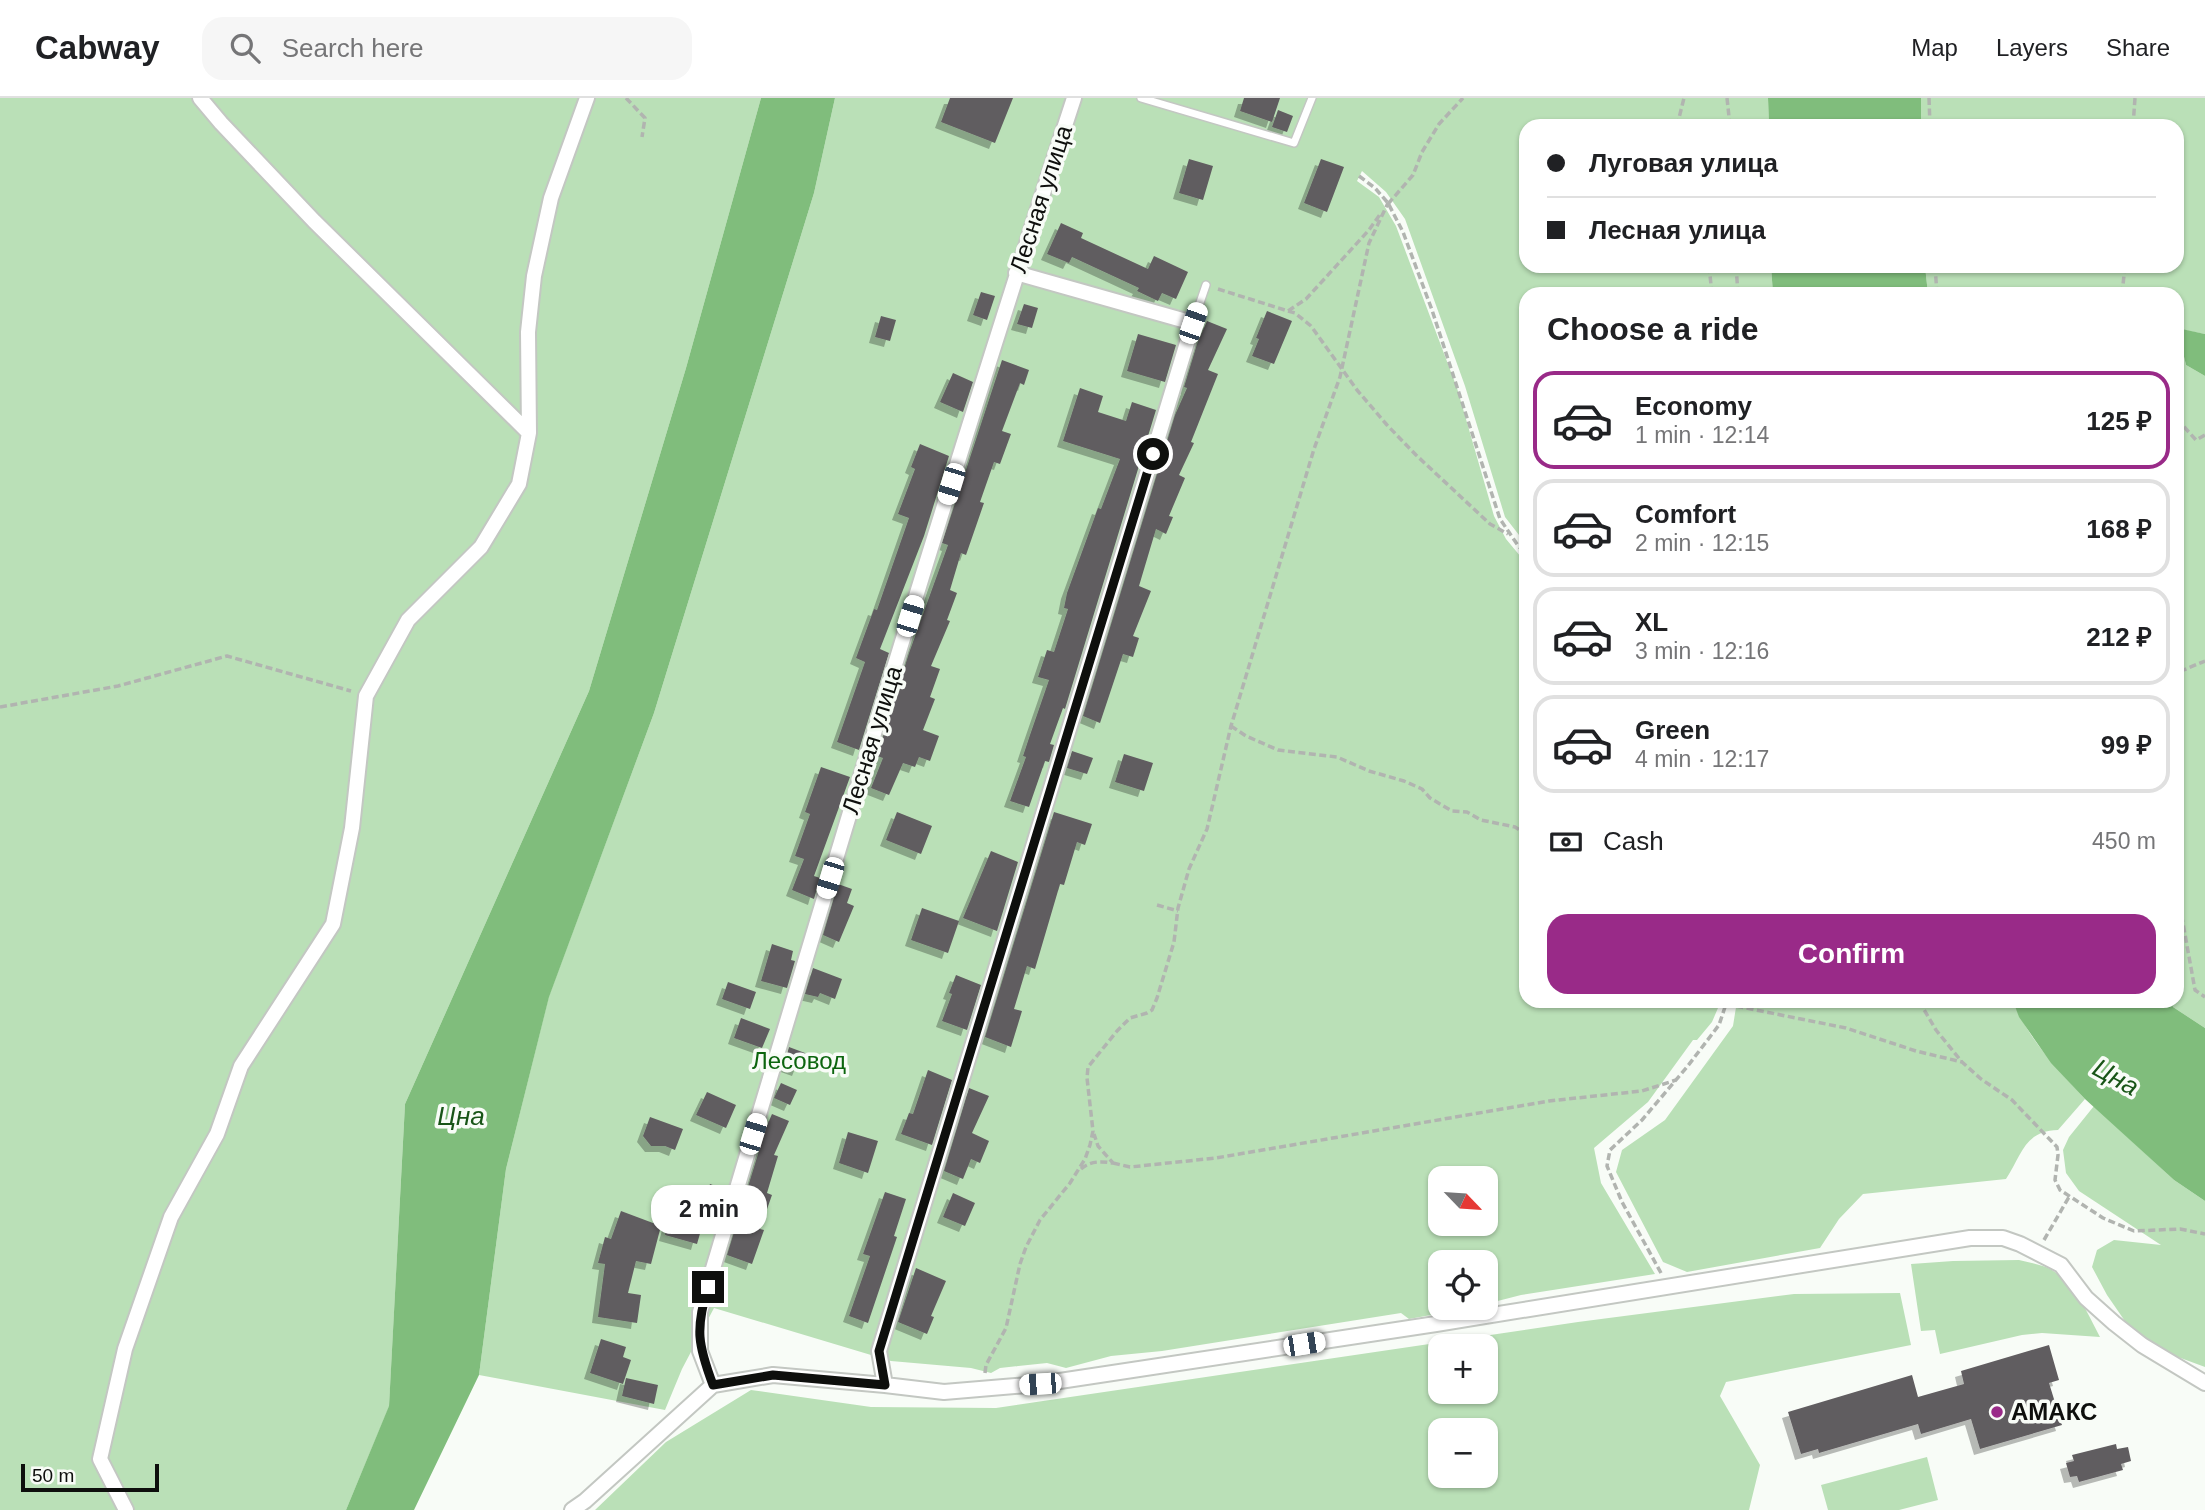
<!DOCTYPE html>
<meta charset="utf-8">
<style>
body{margin:0;font-family:Arial,sans-serif;background:#f6f6f6;color:#202124;height:100vh;display:flex;flex-direction:column;font-size:26px;white-space:nowrap}
*{box-sizing:border-box;margin:0}
p{font-size:23px;color:#757577}
.icon{flex:none;width:38px;height:38px;fill:none;stroke:currentColor;stroke-width:2;stroke-linecap:round;stroke-linejoin:round}
.map{position:relative;flex:1;overflow:hidden}
.drawer{position:absolute;left:1519px;top:189px;width:665px;height:721px;display:flex;flex-direction:column;background:#fff;border-radius:21px;box-shadow:0 2px 5px #0004}
.drawer>*{flex:none}
.hud{position:absolute;left:1519px;top:21px;width:665px;height:154px;border-radius:21px;box-shadow:0 2px 5px #0004;display:grid;align-content:center;height:154px;padding:0 28px;background:#fff}
.needle{width:46px;rotate:115deg}
.tools{position:absolute;left:1428px;top:1068px;display:grid;gap:14px}
.tools a{display:grid;place-items:center;width:70px;height:70px;border-radius:14px;background:#fff;box-shadow:0 2px 5px #0004;font-size:35px}
.scale{position:absolute;left:21px;bottom:18px;width:138px;box-sizing:border-box;padding-left:7px;border:4px solid #0e0f0d;border-top:0;font-size:19px;line-height:24px;white-space:nowrap;color:#0e0f0d;-webkit-text-stroke:5px #f8fcf7;paint-order:stroke}
.end{position:absolute;width:32px;height:32px;margin:-16px;border:9px solid #0e0f0d;background:#fff;box-shadow:0 0 0 4px #fff}
.from{border-radius:50%}
.bubble{position:absolute;height:49px;border-radius:21px;background:#fff;box-shadow:0 2px 5px #0004;font-size:23px;font-weight:700;line-height:49px;text-align:center}
.car{position:absolute;width:21px;height:42px;margin:-21px -10px;border-radius:9px;box-shadow:0 0 5px 2px #0007;background:linear-gradient(#fff 24%,#345 0 40%,#fff 0 76%,#345 0 86%,#fff 0)}
.hud b{display:flex;align-items:center;gap:24px;height:66px;font-size:26px}
.hud b+b{border-top:2px solid #e0e0e0}
.hud i{width:18px;height:18px;background:#202124}
ul{padding:0;list-style:none}
li{display:flex;align-items:center;gap:21px;height:98px;margin:0 14px 10px;padding:0 14px;border:4px solid #e0e0e0;border-radius:21px}
li div{flex:1}
li b{display:block;font-size:26px}
li em{font-style:normal;font-weight:700}
li.current{border-color:#992a88}
li>.icon{width:63px;height:63px;stroke-width:1.5}
h2{padding:0 28px;font-size:32px;line-height:84px}
.pay{display:flex;align-items:center;gap:18px;height:77px;padding:0 28px;font-size:26px}
.pay p{margin-inline-start:auto}
.action{display:flex;gap:14px;margin-top:auto;padding:14px 28px}
.action a{flex:1;height:80px;border-radius:21px;background:#992a88;color:#fff;font-size:28px;font-weight:700;line-height:80px;text-align:center}
header{display:flex;align-items:center;gap:42px;box-sizing:border-box;height:98px;padding:0 35px;background:#fff;border-bottom:2px solid #e0e0e0}
header strong{font-size:33px}
nav{display:flex;gap:38px;margin-inline-start:auto;font-size:24px}
.search{width:490px;height:63px;background:#f6f6f6;display:flex;align-items:center;gap:18px;box-sizing:border-box;padding:0 24px;border-radius:21px;color:#757577;font-size:26px}
.map>svg:first-child{display:block}
.green{fill:#bae0b7;fill-rule:evenodd}
.water{fill:#80bd7c}
.building{fill:#615d60;filter:url(#shadow)}
.lines{fill:none;stroke-linecap:round;stroke-linejoin:round}
.service-casing{stroke:#c3c7c2;stroke-width:10}
.minor-casing{stroke:#c3c7c2;stroke-width:18}
.path{stroke:#b1b4b0;stroke-width:3.5;stroke-dasharray:7 3.5;stroke-linecap:butt}
.service{stroke:#fff;stroke-width:7}
.minor{stroke:#fff;stroke-width:14}
.route{stroke:#0e0f0d;stroke-width:9}
.poi-dot{fill:#992a88;stroke:#f8fcf7;stroke-width:2.5}
.labels{text-anchor:middle;stroke-width:7;stroke-linejoin:round;paint-order:stroke}
.street-label{font-size:24px;fill:#0e0f0d;stroke:#f8fcf7}
.park-label{font-size:24px;fill:#0c650e;stroke:#f8fcf7}
.poi-label{font-size:24px;font-weight:bold;fill:#0e0f0d;stroke:#f8fcf7;text-anchor:start}
.water-label{font-size:26px;font-style:italic;fill:#185517;stroke:#f8fcf7}
</style>
<header>
<strong>Cabway</strong>
<div class="search"><svg class="icon" aria-label="search" viewBox="0 0 24 24"><circle cx="10" cy="10" r="6"/><path d="M15 15l6 6"/></svg>Search here</div>
<nav><a>Map</a><a>Layers</a><a>Share</a></nav>
</header>
<div class="map">
<svg width="2205" height="1412" viewBox="0 0 2205 1412">
<defs>
<filter id="shadow"><feDropShadow dx="-6" dy="6" stdDeviation="0" flood-color="#0004"/></filter>
</defs>
<rect width="100%" height="100%" fill="#f8fcf7"/>
<path class="green" d="M0,0H761L686,270L589,593L405,1006L389,1309L346,1412H0Z
M835,0H1768L1769,28H1526V168H1771L1773,196H1526V446L1505,419L1465,288L1405,121L1386,94L1362,73L1357,83L1379,99L1396,128L1457,290L1494,418L1506,441L1526,465V903H1721L1712,924L1697,942H1693L1648,1004L1594,1050L1601,1085L1655,1176L1521,1197L1486,1206V1164H1440V1209H1475L1409,1221L1401,1215L1162,1253L1111,1258L1066,1270L1047,1265L1000,1270L991,1275L971,1270L891,1263L714,1210L682,1271L665,1312L479,1277L506,1071L549,898L654,615L814,95ZM1440,1080H1486V1125H1440Z
M1921,0H2205V236L2178,231L2186,267L2205,278V930L2173,909L2171,903H2177V196H1928L1925,168H2177V28H1921Z
M1737,903H2013C2028,941 2058,972 2085,1001L2058,1032C2024,1033 2022,1057 2006,1081L1863,1096L1839,1121L1820,1150L1687,1174L1663,1164L1616,1074L1622,1052L1665,1022L1733,928Z
M2094,1008L2174,1082L2205,1103V1269L2140,1245L2107,1197L2092,1169L2097,1152L2114,1142L2161,1147L2079,1093L2066,1075L2063,1052L2069,1039Z
M2019,1162C2028,1164 2038,1166 2046,1169C2073,1181 2087,1214 2100,1239L2042,1235L2022,1237L1940,1256L1935,1232L1921,1233L1911,1166L1953,1163Z
M1900,1195L1911,1247L1726,1284L1720,1298L1760,1367L1749,1412H595L666,1344L751,1292L871,1309L996,1310L1578,1224L1794,1196ZM1440,1248H1486V1293H1440ZM1440,1332H1486V1377H1440Z
M1927,1359L1938,1402L1899,1412H1828L1821,1387Z"/>
<path class="water" d="M761,0H835L814,95L654,615L549,899L506,1071L479,1277L414,1412H346L389,1308L405,1006L589,593L686,270Z
M1768,0H1921V28H1769Z
M1771,168H1925L1928,196H1773Z
M2177,230L2205,236V278L2186,267Z
M2013,903H2171L2173,909L2205,930V1103L2174,1082L2085,1001L2051,965L2019,919Z"/>
<path class="building" d="M950,0H1013L995,45L941,24Z
M1244,0H1280L1272,24L1240,13Z
M1278,12L1293,18L1287,34L1272,29Z
M1189,61L1213,68L1203,102L1179,95Z
M1321,61L1344,69L1327,114L1304,105Z
M1061,125L1083,135L1081,140L1148,171L1154,158L1188,174L1176,201L1162,195L1158,203L1137,193L1139,190L1072,159L1069,165L1047,156Z
M981,194L995,198L987,222L973,217Z
M1024,206L1038,210L1032,230L1017,226Z
M1267,213L1292,223L1274,266L1252,258L1259,241L1256,240Z
M881,218L896,222L890,243L875,239Z
M1207,223L1227,231L1208,272L1218,276L1191,344L1194,345L1179,377L1185,380L1169,418L1173,419L1166,436L1156,431L1139,488L1151,493L1133,538L1139,540L1133,559L1123,556L1100,625L1083,618L1175,317L1187,290L1184,289L1197,246Z
M1138,236L1176,247L1165,284L1127,273Z
M1002,262L1029,272L1024,287L1020,285L1002,333L1011,336L1000,366L994,364L980,404L984,405L966,457L961,455L950,492L957,495L947,522L950,523L931,568L940,571L930,599L935,601L923,632L939,638L930,663L919,659L915,669L903,665L889,697L871,690L883,660L877,658L909,555L948,447L942,445Z
M953,275L973,284L963,314L940,304Z
M1080,290L1103,298L1098,314L1126,323L1132,304L1156,312L1065,611L1063,610L1050,646L1054,647L1049,664L1045,663L1029,709L1010,703L1026,659L1023,658L1030,637L1049,582L1038,579L1047,552L1054,554L1068,511L1064,510L1067,495L1098,410L1101,411L1120,361L1063,343Z
M920,346L949,358L924,438L880,551L889,555L859,652L837,644L865,564L856,560L874,511L877,512L909,420L898,416L915,371L911,369Z
M1072,653L1093,660L1087,676L1067,670Z
M1124,656L1153,665L1144,693L1115,684Z
M821,669L850,679L814,778L820,780L814,801L792,792L804,761L795,758L810,716L805,714Z
M897,714L932,728L921,756L886,742Z
M1054,714L1092,726L1085,747L1077,744L1064,787L1060,786L1035,871L1027,868L1014,911L1022,913L1011,949L985,939Z
M991,753L1018,764L997,833L963,820Z
M838,786L852,791L847,805L854,808L839,844L823,837Z
M922,810L959,823L948,855L911,842Z
M772,846L793,853L791,862L795,863L787,890L761,883Z
M813,870L842,881L835,901L820,895L818,899L805,896Z
M956,877L981,887L967,932L942,923L952,896L949,895Z
M728,884L756,894L750,911L722,901Z
M741,920L770,931L762,950L734,940Z
M789,949L805,955L798,972L784,967Z
M928,972L952,982L932,1047L901,1036L909,1015L913,1016Z
M781,985L797,992L790,1007L774,1000Z
M969,990L989,998L972,1035L989,1043L980,1065L971,1061L963,1081L944,1073Z
M707,994L736,1007L726,1030L696,1017Z
M772,1016L789,1023L774,1057L778,1058L767,1095L772,1097L760,1131L764,1132L752,1166L727,1157L766,1030Z
M650,1019L683,1031L675,1052L665,1048H651L643,1038Z
M848,1034L878,1043L868,1075L839,1065Z
M710,1086L726,1092L722,1108L704,1102Z
M885,1094L906,1101L894,1138L897,1139L868,1225L849,1218L870,1158L863,1156Z
M953,1095L975,1105L965,1128L943,1119Z
M621,1113L661,1128L651,1166L636,1163L628,1195L641,1197L637,1225L598,1219L605,1166L598,1165L605,1139L611,1141Z
M671,1116L703,1125L697,1146L665,1137Z
M916,1170L946,1183L931,1218L934,1219L927,1236L898,1224Z
M601,1241L626,1249L623,1259L631,1262L623,1286L590,1275Z
M2049,1247L2059,1282L2049,1285L2062,1327L1980,1351L1971,1321L1921,1336L1918,1326L1819,1355L1818,1351L1801,1356L1788,1314L1912,1277L1918,1299L1964,1286L1961,1273Z
M626,1280L658,1287L654,1306L622,1298Z
M2116,1346L2117,1351L2128,1349L2131,1363L2121,1366L2123,1372L2079,1384L2077,1378L2070,1379L2066,1365L2074,1363L2072,1357Z"/>
<g class="lines">
<g class="service-casing">
<path id="service" d="M1141,0L1294,45L1312,0
M1193,225L1206,187"/>
</g>
<g class="minor-casing">
<path id="minor" d="M529,335L528,234L534,178L551,100L587,0
M713,1287L700,1253V1214C821,809 942,403 1074,0
M885,1287L879,1253L1193,225L1016,175
M126,1412L100,1361L125,1251L171,1119L217,1036L241,968L333,826L352,730L366,598L408,522L481,449L519,386L529,335L314,123L221,25L200,0
M572,1412L585,1403L713,1287L773,1277L885,1287L944,1294L1040,1286L1436,1226L1970,1140H2003L2020,1146L2061,1167L2086,1200L2114,1225L2142,1247L2205,1285"/>
</g>
<path class="path" d="M626,0L645,20L642,39
M1727,0L1730,28
M1929,0L1930,28
M1677,28L1684,0
M2133,28L2135,0
M1359,78L1375,90L1388,105L1403,134L1432,212L1500,421L1519,449L1526,454
M1388,106L1413,77L1422,54L1439,26L1463,0
M1709,168L1712,196
M1736,168L1738,196
M1935,168L1937,196
M1218,191L1288,213L1306,201L1369,132L1381,115
M2122,196L2125,168
M1288,213L1295,215L1311,228L1357,292L1387,327L1416,357L1490,426L1508,436
M2177,321L2196,342L2205,337
M2177,584L2181,573L2205,563
M0,609L118,588L227,558L351,593
M1231,628L1246,638L1278,652L1337,659L1369,673L1404,683L1422,691L1430,700L1452,713L1467,714L1481,722L1515,729L1526,736
M1157,807L1178,813
M2177,808L2181,814L2195,892L2205,899
M1919,903L1936,932L1962,964L1981,981L2012,1002L2057,1049L2058,1057L2055,1082L2060,1092L2103,1120L2134,1133L2180,1131L2205,1136
M1726,906L1846,930L1916,953L1962,964
M1113,1065L1130,1069L1216,1060L1549,1003L1642,993L1676,982
M1081,1071C1090,1063 1101,1063 1113,1065L1098,1048L1094,1036
M2044,1142L2069,1099
M1661,1175L1622,1104L1607,1068L1610,1052L1642,1022L1687,969L1719,927L1727,903
M985,1275L986,1267L1006,1230L1020,1166L1026,1149L1040,1122L1070,1085L1085,1061L1090,1047L1093,1033L1087,980L1088,969L1117,933L1130,920L1147,915L1152,912L1157,900L1174,844L1178,810L1189,771L1207,731L1231,628L1314,351L1340,279L1369,145L1388,105"/>
<use href="#service" class="service"/>
<use href="#minor" class="minor"/>
</g>
<g class="lines">
<path class="route" d="M708,1189C695,1231 698,1247 713,1287L773,1277L885,1287L879,1253L1153,356"/>
</g>
<circle class="poi-dot" cx="1997" cy="1314" r="7"/>
<g class="labels">
<g class="street-label">
<text transform="translate(1041 101) rotate(-72)" y="8">Лесная улица</text>
<text transform="translate(872 642) rotate(-73)" y="8">Лесная улица</text>
</g>
<g class="park-label">
<text x="799" y="971">Лесовод</text>
</g>
<g class="poi-label">
<text x="2011" y="1322">АМАКС</text>
</g>
<g class="water-label">
<text transform="translate(2116 979) rotate(29)" y="9">Цна</text>
<text x="461" y="1027">Цна</text>
</g>
</g>
</svg>
<div class="tools">
<a><svg class="needle" viewBox="-14 -14 28 28"><path d="M0-13l5 13h-10z" fill="#e53935"/><path d="M0 13l5-13h-10z" fill="#757577"/></svg></a>
<a><svg class="icon" aria-label="locate" viewBox="0 0 24 24"><circle cx="12" cy="12" r="6"/><path d="M12 2v4M12 18v4M2 12h4M18 12h4"/></svg></a>
<a>+</a>
<a>−</a>
</div>
<div class="scale">50 m</div>
<i class="end from" style="left:1153px;top:356px"></i>
<i class="end" style="left:708px;top:1189px"></i>
<div class="bubble" style="left:651px;top:1087px;width:116px">2 min</div>
<i class="car" style="left:1193px;top:225px;rotate:19deg"></i>
<i class="car" style="left:951px;top:386px;rotate:197deg"></i>
<i class="car" style="left:910px;top:518px;rotate:17deg"></i>
<i class="car" style="left:830px;top:780px;rotate:197deg"></i>
<i class="car" style="left:753px;top:1036px;rotate:17deg"></i>
<i class="car" style="left:1304px;top:1246px;rotate:81deg"></i>
<i class="car" style="left:1040px;top:1286px;rotate:266deg"></i>
<div class="hud">
<b><i class="from"></i>Луговая улица</b>
<b><i></i>Лесная улица</b>
</div>
<section class="drawer">
<h2>Choose a ride</h2>
<ul>
<li class="current"><svg class="icon" aria-label="car" viewBox="0 0 24 24"><path d="M5 17H2v-5l4-1 3-4h7l3 4 3 1v5h-3M9 17h6M6 11h13"/><circle cx="7" cy="17" r="2"/><circle cx="17" cy="17" r="2"/></svg><div><b>Economy</b><p>1 min · 12:14</p></div><em>125 ₽</em></li>
<li><svg class="icon" aria-label="car" viewBox="0 0 24 24"><path d="M5 17H2v-5l4-1 3-4h7l3 4 3 1v5h-3M9 17h6M6 11h13"/><circle cx="7" cy="17" r="2"/><circle cx="17" cy="17" r="2"/></svg><div><b>Comfort</b><p>2 min · 12:15</p></div><em>168 ₽</em></li>
<li><svg class="icon" aria-label="car" viewBox="0 0 24 24"><path d="M5 17H2v-5l4-1 3-4h7l3 4 3 1v5h-3M9 17h6M6 11h13"/><circle cx="7" cy="17" r="2"/><circle cx="17" cy="17" r="2"/></svg><div><b>XL</b><p>3 min · 12:16</p></div><em>212 ₽</em></li>
<li><svg class="icon" aria-label="car" viewBox="0 0 24 24"><path d="M5 17H2v-5l4-1 3-4h7l3 4 3 1v5h-3M9 17h6M6 11h13"/><circle cx="7" cy="17" r="2"/><circle cx="17" cy="17" r="2"/></svg><div><b>Green</b><p>4 min · 12:17</p></div><em>99 ₽</em></li>
</ul>
<div class="pay"><svg class="icon" aria-label="cash" viewBox="0 0 24 24"><path d="M3 7h18v10H3z"/><circle cx="12" cy="12" r="2"/></svg>Cash<p>450 m</p></div>
<div class="action"><a>Confirm</a></div>
</section>
</div>
